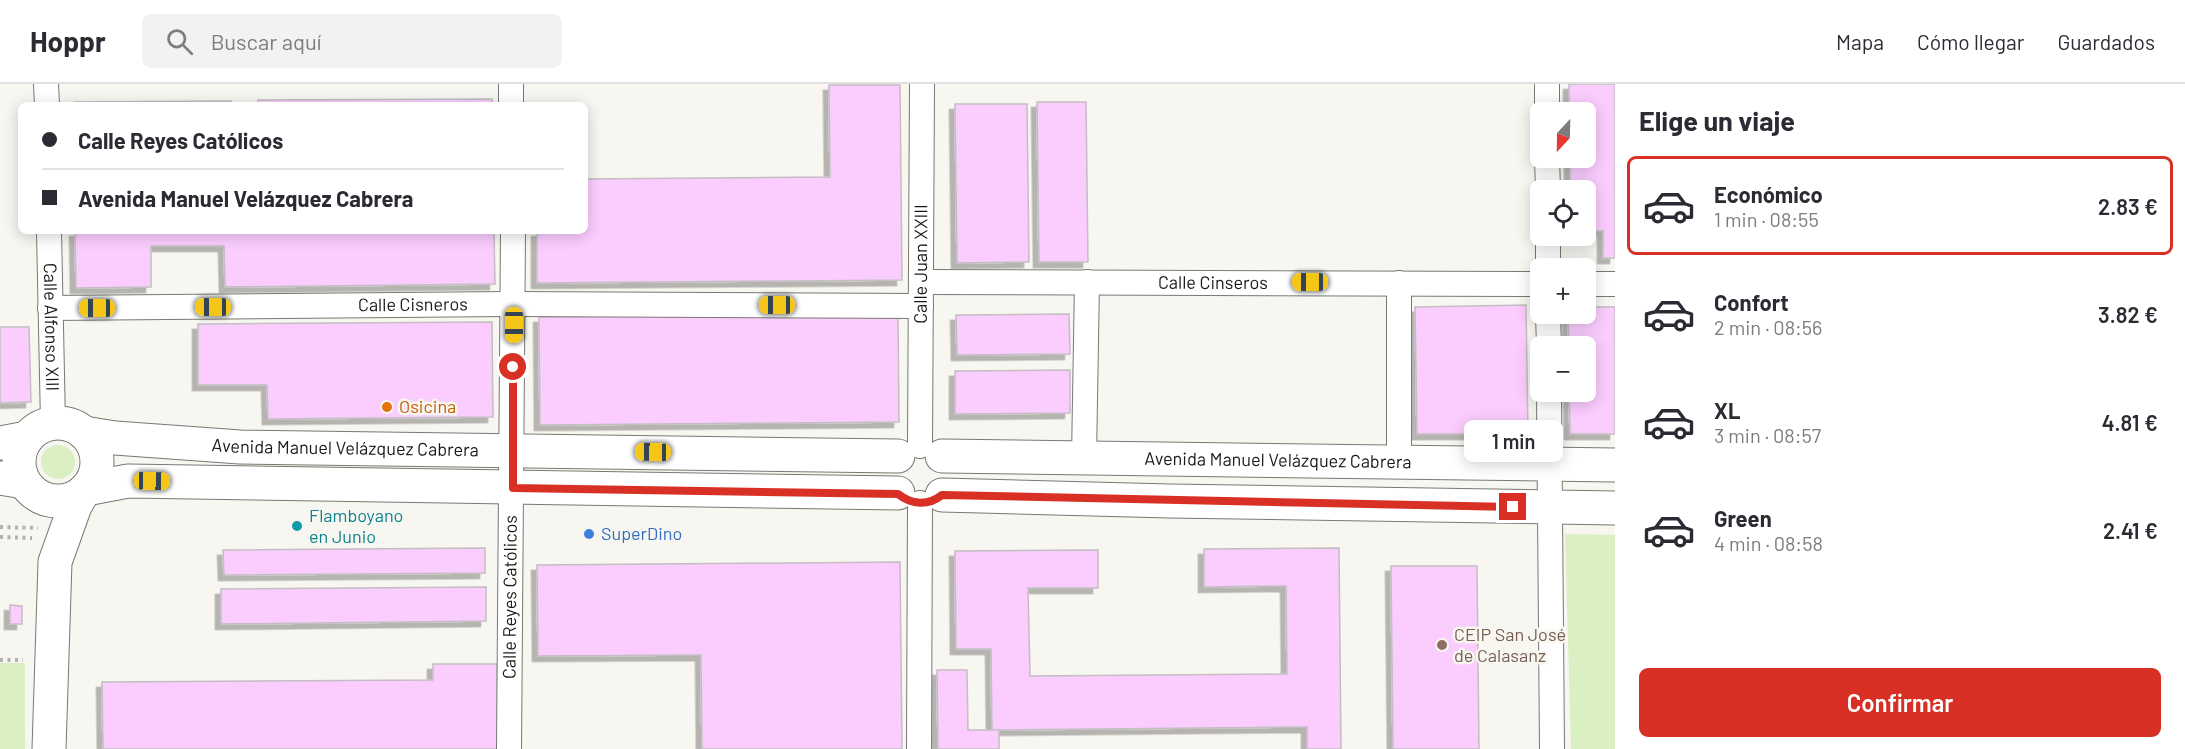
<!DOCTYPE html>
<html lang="es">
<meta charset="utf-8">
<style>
body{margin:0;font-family:Barlow,sans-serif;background:#f2f2f3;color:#2b2b33;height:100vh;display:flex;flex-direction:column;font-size:22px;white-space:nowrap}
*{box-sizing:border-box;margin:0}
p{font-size:20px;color:#7c7c81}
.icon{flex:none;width:33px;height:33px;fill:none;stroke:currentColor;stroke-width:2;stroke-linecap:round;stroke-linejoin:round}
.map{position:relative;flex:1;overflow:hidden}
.panel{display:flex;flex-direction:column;background:#fff;width:570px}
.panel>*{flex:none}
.banner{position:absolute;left:18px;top:18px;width:570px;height:132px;border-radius:9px;box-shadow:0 3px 15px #0003;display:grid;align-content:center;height:132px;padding:0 24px;background:#fff}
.needle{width:39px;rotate:202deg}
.controls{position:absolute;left:1530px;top:18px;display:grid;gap:12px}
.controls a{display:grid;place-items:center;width:66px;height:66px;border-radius:9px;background:#fff;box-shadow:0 3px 15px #0003;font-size:30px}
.end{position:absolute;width:27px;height:27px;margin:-14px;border:8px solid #d93025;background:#fff;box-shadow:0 0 0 3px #fff}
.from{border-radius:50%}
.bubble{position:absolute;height:42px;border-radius:9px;background:#fff;box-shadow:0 3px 15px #0003;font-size:20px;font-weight:600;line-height:42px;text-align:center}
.car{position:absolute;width:18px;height:36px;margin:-18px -9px;border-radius:8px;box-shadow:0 0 4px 2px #0007;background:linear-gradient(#f5c518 24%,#345 0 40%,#f5c518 0 76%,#345 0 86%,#f5c518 0)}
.banner b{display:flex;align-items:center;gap:21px;height:57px;font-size:22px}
.banner b+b{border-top:2px solid #e1e1e2}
.banner i{width:15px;height:15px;background:#2b2b33}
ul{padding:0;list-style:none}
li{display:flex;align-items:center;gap:18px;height:99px;margin:0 12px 9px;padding:0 12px;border:3px solid transparent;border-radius:9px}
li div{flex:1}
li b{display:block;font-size:22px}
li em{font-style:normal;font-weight:600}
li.active{border-color:#d93025}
li>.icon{width:54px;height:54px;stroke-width:1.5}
h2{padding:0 24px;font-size:27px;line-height:72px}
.primary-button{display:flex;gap:12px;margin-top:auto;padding:12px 24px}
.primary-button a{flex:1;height:69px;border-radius:9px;background:#d93025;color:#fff;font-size:24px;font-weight:600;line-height:69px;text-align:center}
header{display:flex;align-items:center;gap:36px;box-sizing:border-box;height:84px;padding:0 30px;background:#fff;border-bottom:2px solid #e1e1e2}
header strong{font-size:28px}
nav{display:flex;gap:33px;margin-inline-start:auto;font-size:21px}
.search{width:420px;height:54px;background:#f2f2f3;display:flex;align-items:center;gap:15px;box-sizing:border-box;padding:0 21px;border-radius:9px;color:#7c7c81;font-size:22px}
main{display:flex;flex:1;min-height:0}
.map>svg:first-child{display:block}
.green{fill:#daefc2}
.building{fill:#fbcdff;stroke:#c2bec2;stroke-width:1.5;filter:url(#shadow)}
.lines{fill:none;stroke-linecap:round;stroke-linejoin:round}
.minor-casing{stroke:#797872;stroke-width:26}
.secondary-casing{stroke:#797872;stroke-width:35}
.primary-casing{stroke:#797872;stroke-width:35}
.path{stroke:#b2b1ac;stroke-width:4;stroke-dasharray:3 4.5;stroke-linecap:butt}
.minor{stroke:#fff;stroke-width:24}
.secondary{stroke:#fff;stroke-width:33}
.primary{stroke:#fff;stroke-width:33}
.route{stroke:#d93025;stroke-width:8}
.food-dot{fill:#e8710a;stroke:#f7f6f0;stroke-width:2}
.culture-dot{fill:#0f9aa8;stroke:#f7f6f0;stroke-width:2}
.shop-dot{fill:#3f7fe0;stroke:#f7f6f0;stroke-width:2}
.education-dot{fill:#8d6e63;stroke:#f7f6f0;stroke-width:2}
.labels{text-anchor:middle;stroke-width:5;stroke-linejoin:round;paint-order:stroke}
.street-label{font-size:18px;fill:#191816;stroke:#f7f6f0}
.food-label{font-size:18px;fill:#c56008;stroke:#f7f6f0;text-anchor:start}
.culture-label{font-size:18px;fill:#0d838f;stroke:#f7f6f0;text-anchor:start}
.shop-label{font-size:18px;fill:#366cbe;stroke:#f7f6f0;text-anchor:start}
.education-label{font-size:18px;fill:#785e54;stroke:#f7f6f0;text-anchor:start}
</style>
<header>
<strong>Hoppr</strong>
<div class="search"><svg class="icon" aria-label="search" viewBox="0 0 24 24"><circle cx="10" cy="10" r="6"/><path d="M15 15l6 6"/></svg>Buscar aquí</div>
<nav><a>Mapa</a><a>Cómo llegar</a><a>Guardados</a></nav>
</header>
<main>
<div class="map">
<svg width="1615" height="665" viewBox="0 0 1615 665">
<defs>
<filter id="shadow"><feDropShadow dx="-5.5" dy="5.5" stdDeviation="0" flood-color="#0004"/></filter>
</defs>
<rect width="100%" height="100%" fill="#f7f6f0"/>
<path class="green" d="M41 378a17 17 0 1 1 34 0a17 17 0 1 1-34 0Z
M1565,450L1615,451V665H1571Z
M0,579H25V665H0Z"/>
<path class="building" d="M1569,0H1615V174H1603V147H1586V106H1570V74H1586V28H1569Z
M829,1H900L902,196L537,199V147H585V95L830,93Z
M492,15L493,21H258V16Z
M231,17L232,21H74V18Z
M1037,18H1086L1088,178H1039Z
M955,20H1027L1029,178L957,179Z
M75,147H494L495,200L225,203L224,162H151V203L76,204Z
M1526,221L1528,350H1417L1415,223Z
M1586,223H1615V350H1570L1569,308H1586V262H1569L1568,230H1586Z
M898,230L899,338L540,341L539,233Z
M1069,230L1070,270L957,271L956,231Z
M492,238L493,333L268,335L267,301H198V240Z
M0,243H29L31,318L0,319Z
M1070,286V329L955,330V287Z
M485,464V489L224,491L223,466Z
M1339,464L1341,665H1307V643L992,646L991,565H956L955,467L1098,466V504H1028L1030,592L1287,590L1286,502L1204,503V465Z
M900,478L902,665H702L701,571L538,572L537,481Z
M1391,482H1477L1479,665H1393Z
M486,503V537L221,540V505Z
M10,521L22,522V540H10Z
M433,580H497L498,665H103L102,598L433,596Z
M937,586H967L968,646H999V665H938Z"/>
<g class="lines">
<g class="minor-casing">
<g id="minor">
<path d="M46,0L47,21"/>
<path d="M511,0V21"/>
<path d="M1547,0V28"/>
<path d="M1547,74L1548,106"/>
<path id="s1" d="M49,147L53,339"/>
<path d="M1548,152V184"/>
<path id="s2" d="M921,198L1540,200"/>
<path d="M1399,199V380"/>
<path d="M1586,200H1615"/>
<path id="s3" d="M50,224L514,220L921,222"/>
<path d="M1548,230L1549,262"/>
<path d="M1549,308L1552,665"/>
<path id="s4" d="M920,362L922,0"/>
<path d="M1084,374L1087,198"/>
<path id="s5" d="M509,665L513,147"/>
<path d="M919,665L920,419"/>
</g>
</g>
<g class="secondary-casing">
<path id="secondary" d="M0,359L27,354
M0,394L24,398"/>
</g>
<g class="primary-casing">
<g id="primary">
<circle cx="58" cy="378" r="39"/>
<path id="s6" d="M84,349L115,354L240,363L898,372"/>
<path id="s7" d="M942,372L1615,381"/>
<path d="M86,405L128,397L898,409"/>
<path d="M942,411L1169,417L1615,424"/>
<path d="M49,665L55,478L75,422L83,408"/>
</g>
</g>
<path class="path" d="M0,443L38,444
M0,453L32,454
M0,576H23"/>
<use href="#minor" class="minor"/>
<use href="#secondary" class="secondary"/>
<use href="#primary" class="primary"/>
</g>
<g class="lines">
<path class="route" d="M513,283V404L898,410C912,421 928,422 942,411L1513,423"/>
</g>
<circle class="food-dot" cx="387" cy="323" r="6"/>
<circle class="culture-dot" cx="297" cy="442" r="6"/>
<circle class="shop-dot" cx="589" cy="450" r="6"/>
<circle class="education-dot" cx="1442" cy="561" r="6"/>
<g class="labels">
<g class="street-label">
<text dy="6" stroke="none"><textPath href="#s4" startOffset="182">Calle Juan XXIII</textPath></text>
<text dy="6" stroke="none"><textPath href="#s2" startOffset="292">Calle Cinseros</textPath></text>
<text dy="6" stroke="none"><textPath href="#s3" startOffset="363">Calle Cisneros</textPath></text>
<text dy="6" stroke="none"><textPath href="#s1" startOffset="96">Calle Alfonso XIII</textPath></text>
<text dy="6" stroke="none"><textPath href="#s6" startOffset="262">Avenida Manuel Velázquez Cabrera</textPath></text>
<text dy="6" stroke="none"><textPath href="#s7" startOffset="336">Avenida Manuel Velázquez Cabrera</textPath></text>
<text dy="6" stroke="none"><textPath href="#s5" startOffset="152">Calle Reyes Católicos</textPath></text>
</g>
<g class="food-label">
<text x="399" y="329">Osicina</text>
</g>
<g class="culture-label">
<text x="309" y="438">Flamboyano<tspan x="309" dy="21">en Junio</tspan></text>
</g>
<g class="shop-label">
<text x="601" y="456">SuperDino</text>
</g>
<g class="education-label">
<text x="1454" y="557">CEIP San José<tspan x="1454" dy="21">de Calasanz</tspan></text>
</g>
</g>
</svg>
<div class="controls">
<a><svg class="needle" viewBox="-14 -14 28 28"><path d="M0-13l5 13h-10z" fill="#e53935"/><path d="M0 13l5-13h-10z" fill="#7c7c81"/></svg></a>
<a><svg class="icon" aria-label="locate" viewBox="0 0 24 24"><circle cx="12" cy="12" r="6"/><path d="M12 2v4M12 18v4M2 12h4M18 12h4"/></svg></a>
<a>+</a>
<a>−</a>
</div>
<i class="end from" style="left:513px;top:283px"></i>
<i class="end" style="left:1513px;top:423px"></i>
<div class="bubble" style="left:1464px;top:336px;width:99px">1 min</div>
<i class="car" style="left:1310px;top:198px;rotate:270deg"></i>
<i class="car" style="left:777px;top:221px;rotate:270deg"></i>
<i class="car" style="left:213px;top:223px;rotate:270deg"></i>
<i class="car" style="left:97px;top:224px;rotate:270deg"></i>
<i class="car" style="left:514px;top:241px;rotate:180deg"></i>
<i class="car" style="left:653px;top:368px;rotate:271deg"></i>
<i class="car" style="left:152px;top:397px;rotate:91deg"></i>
<div class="banner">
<b><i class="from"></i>Calle Reyes Católicos</b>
<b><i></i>Avenida Manuel Velázquez Cabrera</b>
</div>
</div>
<section class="panel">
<h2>Elige un viaje</h2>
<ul>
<li class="active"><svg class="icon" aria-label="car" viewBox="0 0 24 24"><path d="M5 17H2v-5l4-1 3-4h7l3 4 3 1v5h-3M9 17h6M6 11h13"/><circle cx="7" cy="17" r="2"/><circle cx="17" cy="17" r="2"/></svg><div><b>Económico</b><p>1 min · 08:55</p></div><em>2.83 €</em></li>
<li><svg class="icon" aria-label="car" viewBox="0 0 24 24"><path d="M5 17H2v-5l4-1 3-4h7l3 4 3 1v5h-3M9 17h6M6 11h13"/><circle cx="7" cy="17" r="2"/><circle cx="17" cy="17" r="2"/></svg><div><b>Confort</b><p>2 min · 08:56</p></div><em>3.82 €</em></li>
<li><svg class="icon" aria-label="car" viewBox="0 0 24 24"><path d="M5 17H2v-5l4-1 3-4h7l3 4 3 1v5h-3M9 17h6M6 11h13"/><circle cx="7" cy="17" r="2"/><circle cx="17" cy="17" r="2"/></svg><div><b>XL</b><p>3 min · 08:57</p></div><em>4.81 €</em></li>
<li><svg class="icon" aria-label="car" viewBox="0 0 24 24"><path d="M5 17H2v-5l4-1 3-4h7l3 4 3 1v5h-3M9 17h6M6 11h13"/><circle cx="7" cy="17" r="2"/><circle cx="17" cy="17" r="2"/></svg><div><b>Green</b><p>4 min · 08:58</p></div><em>2.41 €</em></li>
</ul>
<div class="primary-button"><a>Confirmar</a></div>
</section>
</main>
